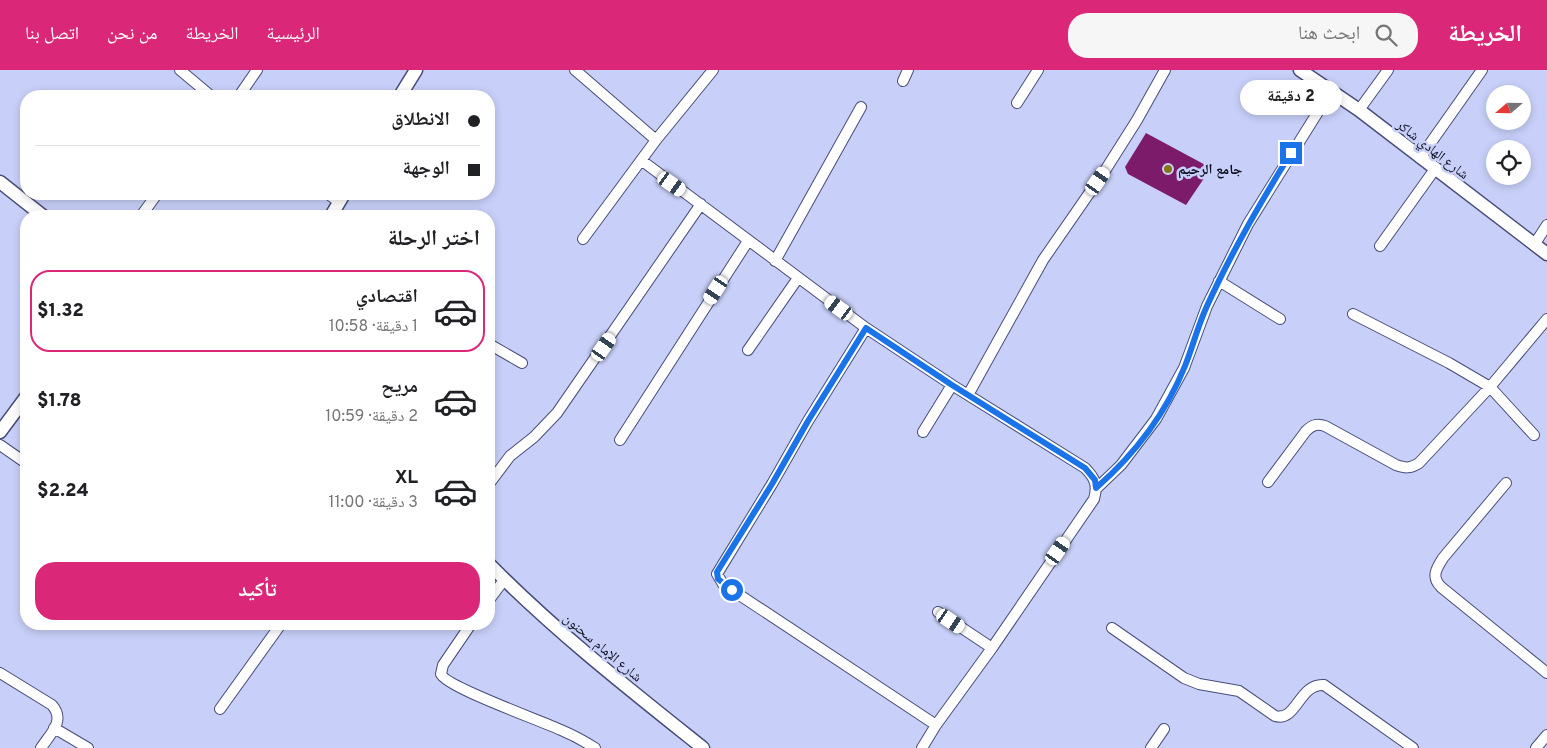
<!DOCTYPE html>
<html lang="ar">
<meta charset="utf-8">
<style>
body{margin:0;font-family:Overpass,"Noto Naskh Arabic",sans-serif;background:#f6f6f6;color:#202124;direction:rtl;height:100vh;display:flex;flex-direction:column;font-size:19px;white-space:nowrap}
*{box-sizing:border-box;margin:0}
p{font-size:16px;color:#757577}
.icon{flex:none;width:28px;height:28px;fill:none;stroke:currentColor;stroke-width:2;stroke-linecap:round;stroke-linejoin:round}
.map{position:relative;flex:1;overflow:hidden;direction:ltr}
.panel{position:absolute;left:20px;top:140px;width:475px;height:420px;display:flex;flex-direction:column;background:#fff;border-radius:20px;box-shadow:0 2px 8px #0003;direction:rtl}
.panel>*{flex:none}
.top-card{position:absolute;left:20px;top:20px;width:475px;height:110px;border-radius:20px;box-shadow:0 2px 8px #0003;direction:rtl;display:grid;align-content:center;height:110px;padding:0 15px;background:#fff}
.needle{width:32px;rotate:250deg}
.controls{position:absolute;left:1486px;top:15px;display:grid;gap:10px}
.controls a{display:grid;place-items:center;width:45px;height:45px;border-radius:50%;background:#fff;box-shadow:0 2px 8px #0003;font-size:25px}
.end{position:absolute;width:22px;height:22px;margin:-11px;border:6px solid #1a73e8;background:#fff;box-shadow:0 0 0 2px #fff}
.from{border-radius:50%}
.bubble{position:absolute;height:35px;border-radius:18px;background:#fff;box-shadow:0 2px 8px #0003;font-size:16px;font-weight:800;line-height:35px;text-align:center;direction:rtl}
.car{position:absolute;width:15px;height:30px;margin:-15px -8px;border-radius:6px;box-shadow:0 0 4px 1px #0007;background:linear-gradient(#fff 24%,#345 0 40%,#fff 0 76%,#345 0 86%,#fff 0)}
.top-card b{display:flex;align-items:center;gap:18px;height:48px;font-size:19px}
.top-card b+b{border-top:1px solid #e0e0e0}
.top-card i{width:12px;height:12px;background:#202124}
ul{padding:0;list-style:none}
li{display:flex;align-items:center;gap:15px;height:82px;margin:0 10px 8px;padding:0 5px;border:2px solid transparent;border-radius:20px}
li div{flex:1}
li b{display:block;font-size:19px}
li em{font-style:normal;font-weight:800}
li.on{border-color:#db2777}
li>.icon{width:45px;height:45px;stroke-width:1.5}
h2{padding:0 15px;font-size:22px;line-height:60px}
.button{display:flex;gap:10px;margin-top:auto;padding:10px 15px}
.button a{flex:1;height:58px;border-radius:20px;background:#db2777;color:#fff;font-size:20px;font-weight:800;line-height:58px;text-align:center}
header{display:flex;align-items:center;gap:30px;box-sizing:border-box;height:70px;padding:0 25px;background:#db2777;color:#fff}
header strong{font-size:24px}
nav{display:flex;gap:28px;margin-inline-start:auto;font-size:18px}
.search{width:350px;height:45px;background:#f6f6f6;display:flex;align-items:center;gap:12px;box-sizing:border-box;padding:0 18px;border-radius:20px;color:#757577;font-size:19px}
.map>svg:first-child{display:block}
.building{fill:#7d1b6b}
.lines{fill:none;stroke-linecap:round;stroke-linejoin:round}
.minor-casing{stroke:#474d79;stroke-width:12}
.tertiary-casing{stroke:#474d79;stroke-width:15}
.minor{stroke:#fff;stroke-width:10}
.tertiary{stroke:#fff;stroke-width:12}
.route{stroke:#1a73e8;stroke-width:6}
.poi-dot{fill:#877518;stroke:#c8d0f9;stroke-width:2}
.labels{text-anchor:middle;stroke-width:5;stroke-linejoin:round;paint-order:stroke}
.street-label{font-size:14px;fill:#0c0e1f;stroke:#c8d0f9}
.poi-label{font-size:14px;font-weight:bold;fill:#0c0e1f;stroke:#c8d0f9;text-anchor:start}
</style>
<header>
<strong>الخريطة</strong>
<div class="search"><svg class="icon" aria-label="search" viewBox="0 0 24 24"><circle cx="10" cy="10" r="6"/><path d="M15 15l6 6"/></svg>ابحث هنا</div>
<nav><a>الرئيسية</a><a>الخريطة</a><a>من نحن</a><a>اتصل بنا</a></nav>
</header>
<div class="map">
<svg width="1547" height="678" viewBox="0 0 1547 678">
<rect width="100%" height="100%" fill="#c8d0f9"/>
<path class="building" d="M1146,63L1211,98L1186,135L1128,104L1125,97Z"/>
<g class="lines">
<g class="minor-casing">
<path id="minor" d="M180,0L211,26
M575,0L656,70L583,169
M903,11L908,0
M239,26L257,0
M1017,33L1038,0
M1359,40L1388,0
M656,70L713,0
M1420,88L1482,0
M641,90L866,258L952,315L1085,398C1095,408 1098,415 1094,429L992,578L936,655L922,678
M328,124L339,132
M141,146L157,124
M1534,175L1547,155
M1380,176L1435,99
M775,191L861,37
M1219,211L1280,249
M1353,244L1449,293L1490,317L1534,365
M866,258L808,351L772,414L717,504L723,514L936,655
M489,274L522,293
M748,280L798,208
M968,325L1043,190L1106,99L1137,50L1165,0
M923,362L952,315
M620,370L748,171
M0,375L26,393
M1268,412L1306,361C1312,355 1317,353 1325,356L1396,395C1405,398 1410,399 1419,393L1490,317L1547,249
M1506,413L1443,488C1436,499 1431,507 1441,517L1547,603
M489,414L510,386L534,367L557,343L701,134
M1097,418L1121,395L1156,349L1184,298L1207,236L1248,154L1331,21
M489,530L504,510
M938,542L992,578
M471,554L443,595L441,604C446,617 542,651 561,660C573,665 584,671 595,678
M1112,558L1184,608L1199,614L1239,621L1275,646C1297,652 1299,613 1324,615L1413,678
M0,603L52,635C66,651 50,664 41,678
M220,639L281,554
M54,658L88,678
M1151,678L1164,659
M1536,678L1547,665"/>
</g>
<g class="tertiary-casing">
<path id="tertiary" d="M1300,0L1359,40L1547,184
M400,26L416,0
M0,112L43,146
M331,146L344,124
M0,362L26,327
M489,494C555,561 629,619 703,678"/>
</g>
<use href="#minor" class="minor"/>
<use href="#tertiary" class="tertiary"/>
</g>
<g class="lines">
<path class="route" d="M732,520L718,509L717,502L772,414L808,351L866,258L952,315L1085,398L1095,410L1096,418C1134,385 1166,343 1185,296C1193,276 1198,255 1207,236C1231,183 1260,133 1291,83"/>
</g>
<circle class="poi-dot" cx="1168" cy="99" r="5"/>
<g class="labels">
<g class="street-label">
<text transform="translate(1433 79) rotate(38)" y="5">شارع الهادي شاكر</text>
<text transform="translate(603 577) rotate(40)" y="5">شارع الإمام سحنون</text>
</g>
<g class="poi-label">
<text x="1178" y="104">جامع الرحيم</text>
</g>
</g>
</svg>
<div class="controls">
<a><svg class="needle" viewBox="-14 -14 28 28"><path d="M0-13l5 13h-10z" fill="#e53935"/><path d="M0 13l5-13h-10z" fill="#757577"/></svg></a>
<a><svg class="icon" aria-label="locate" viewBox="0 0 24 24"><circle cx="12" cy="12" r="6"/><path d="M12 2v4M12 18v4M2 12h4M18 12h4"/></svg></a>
</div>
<i class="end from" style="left:732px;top:520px"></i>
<i class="end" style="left:1291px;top:83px"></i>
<div class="bubble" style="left:1240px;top:10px;width:102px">2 دقيقة</div>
<i class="car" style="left:1098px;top:111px;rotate:35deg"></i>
<i class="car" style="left:672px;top:114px;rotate:125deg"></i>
<i class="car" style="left:716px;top:220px;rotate:213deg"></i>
<i class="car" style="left:839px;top:238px;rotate:306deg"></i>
<i class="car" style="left:604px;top:277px;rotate:35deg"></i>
<i class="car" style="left:1058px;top:481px;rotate:35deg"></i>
<i class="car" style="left:951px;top:551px;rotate:124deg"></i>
<div class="top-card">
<b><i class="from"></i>الانطلاق</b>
<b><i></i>الوجهة</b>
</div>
<section class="panel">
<h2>اختر الرحلة</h2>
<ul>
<li class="on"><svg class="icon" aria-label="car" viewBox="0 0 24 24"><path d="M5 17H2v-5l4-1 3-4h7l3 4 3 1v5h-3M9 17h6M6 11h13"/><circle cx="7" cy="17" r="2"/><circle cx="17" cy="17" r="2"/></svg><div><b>اقتصادي</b><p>1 دقيقة · 10:58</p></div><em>$1.32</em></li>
<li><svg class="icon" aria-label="car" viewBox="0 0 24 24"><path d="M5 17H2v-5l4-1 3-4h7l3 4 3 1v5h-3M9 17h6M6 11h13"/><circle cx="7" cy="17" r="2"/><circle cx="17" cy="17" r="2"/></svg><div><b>مريح</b><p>2 دقيقة · 10:59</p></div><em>$1.78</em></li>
<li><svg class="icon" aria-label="car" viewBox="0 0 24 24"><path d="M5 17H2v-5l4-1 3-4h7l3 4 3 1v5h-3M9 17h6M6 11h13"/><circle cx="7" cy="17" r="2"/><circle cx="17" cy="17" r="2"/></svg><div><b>XL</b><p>3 دقيقة · 11:00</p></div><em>$2.24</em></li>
</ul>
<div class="button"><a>تأكيد</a></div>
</section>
</div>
